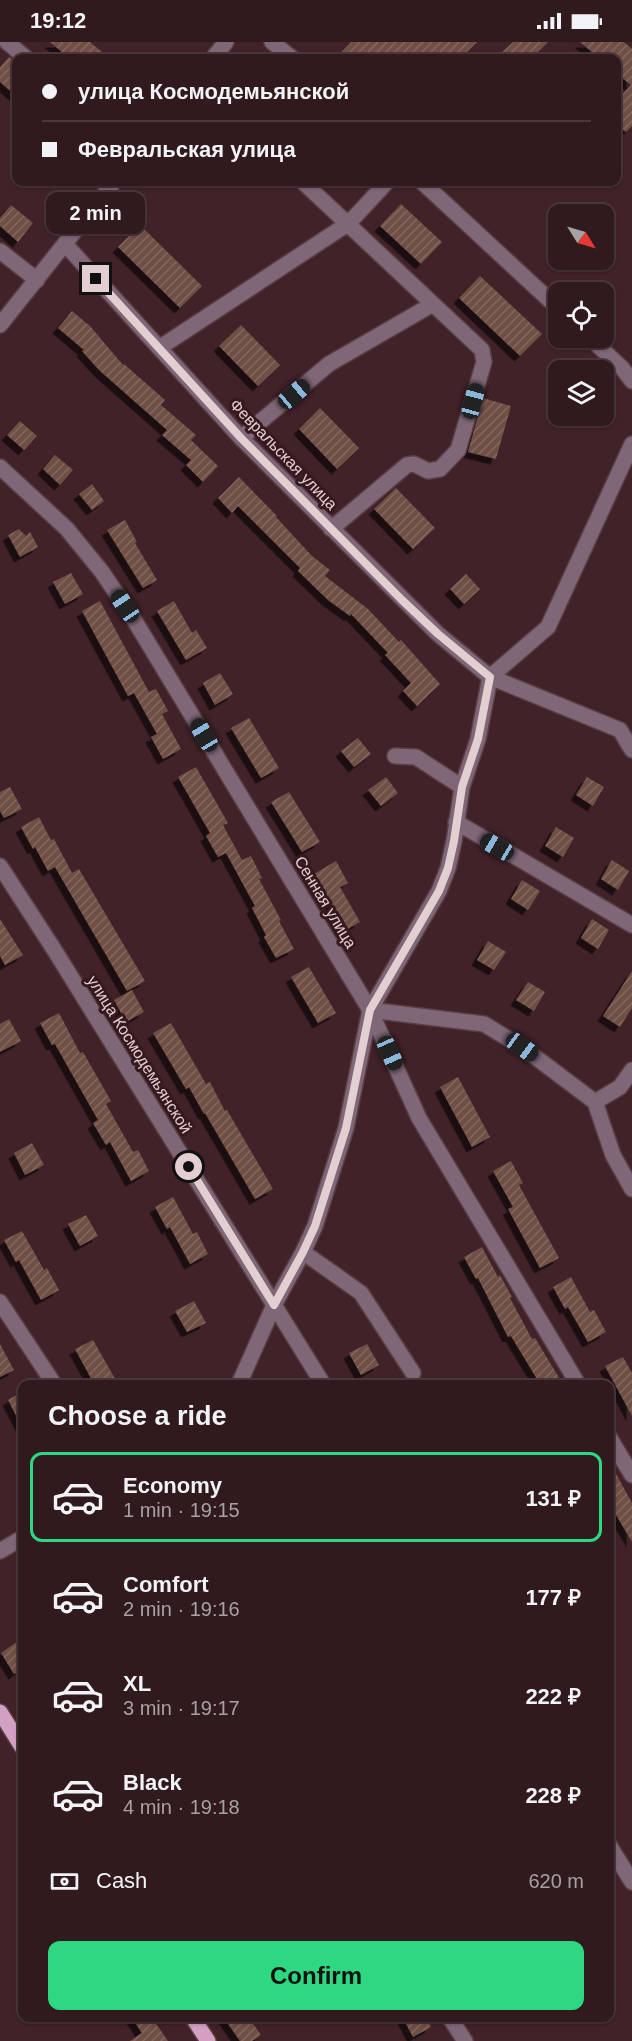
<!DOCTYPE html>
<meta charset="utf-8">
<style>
body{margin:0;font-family:Arial,sans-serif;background:#382327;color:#f1f3f6;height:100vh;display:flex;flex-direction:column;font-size:22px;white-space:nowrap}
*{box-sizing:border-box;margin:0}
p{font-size:20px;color:#a8a1a4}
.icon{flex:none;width:33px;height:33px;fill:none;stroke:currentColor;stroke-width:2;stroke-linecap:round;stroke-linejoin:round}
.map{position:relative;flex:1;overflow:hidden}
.drawer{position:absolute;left:18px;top:1338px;width:596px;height:642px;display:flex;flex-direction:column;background:#301a1e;border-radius:12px;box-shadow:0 2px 4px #0004,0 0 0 2px #4b383c}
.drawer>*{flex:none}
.banner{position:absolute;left:12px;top:12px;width:609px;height:132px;border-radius:12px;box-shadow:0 2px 4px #0004,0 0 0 2px #4b383c;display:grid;align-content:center;height:132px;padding:0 30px;background:#301a1e}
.needle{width:39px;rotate:127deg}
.tools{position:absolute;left:548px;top:162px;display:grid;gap:12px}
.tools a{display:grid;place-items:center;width:66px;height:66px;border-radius:12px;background:#301a1e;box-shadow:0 2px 4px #0004,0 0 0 2px #4b383c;font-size:30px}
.end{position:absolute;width:27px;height:27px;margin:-14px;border:8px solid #e3ced1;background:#111;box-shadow:0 0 0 3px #111}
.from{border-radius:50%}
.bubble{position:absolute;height:42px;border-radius:12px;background:#301a1e;box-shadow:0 2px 4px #0004,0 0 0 2px #4b383c;font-size:20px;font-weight:700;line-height:42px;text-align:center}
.car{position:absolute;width:18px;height:36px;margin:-18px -9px;border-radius:8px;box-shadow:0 0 4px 2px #0007;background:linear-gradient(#222 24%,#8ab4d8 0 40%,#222 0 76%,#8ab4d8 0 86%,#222 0)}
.banner b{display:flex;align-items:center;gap:21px;height:57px;font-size:22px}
.banner b+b{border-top:2px solid #4b383c}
.banner i{width:15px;height:15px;background:#f1f3f6}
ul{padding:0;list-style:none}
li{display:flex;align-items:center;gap:18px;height:90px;margin:0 12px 9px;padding:0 18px;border:3px solid transparent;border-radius:12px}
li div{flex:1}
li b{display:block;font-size:22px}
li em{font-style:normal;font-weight:700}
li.current{border-color:#2ed883}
li>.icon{width:54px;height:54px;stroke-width:1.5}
h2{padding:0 30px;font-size:27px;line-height:72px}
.pay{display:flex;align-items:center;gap:15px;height:66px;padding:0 30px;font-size:22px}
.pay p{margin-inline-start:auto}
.primary-button{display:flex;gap:12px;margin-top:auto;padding:12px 30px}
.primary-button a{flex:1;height:69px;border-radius:12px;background:#2ed883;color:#111;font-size:24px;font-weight:700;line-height:69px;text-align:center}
.status{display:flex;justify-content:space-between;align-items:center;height:42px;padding:0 30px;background:#301a1e;direction:ltr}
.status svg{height:16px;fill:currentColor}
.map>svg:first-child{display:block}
.building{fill:url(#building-hatch);filter:url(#shadow)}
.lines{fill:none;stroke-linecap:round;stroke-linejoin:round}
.minor-casing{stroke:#5a3e43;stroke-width:18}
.major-casing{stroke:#5a3e43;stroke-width:18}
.minor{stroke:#7f6777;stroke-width:15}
.major{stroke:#d2a0c2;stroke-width:15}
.route{stroke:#e3ced1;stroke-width:8}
.labels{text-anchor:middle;stroke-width:6;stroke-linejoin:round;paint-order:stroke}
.street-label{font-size:16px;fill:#e3ced1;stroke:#36191e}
</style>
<div class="status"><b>19:12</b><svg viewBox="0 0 49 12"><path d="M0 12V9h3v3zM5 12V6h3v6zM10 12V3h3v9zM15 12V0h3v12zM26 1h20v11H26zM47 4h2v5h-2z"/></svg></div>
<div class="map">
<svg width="632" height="1999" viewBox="0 0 632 1999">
<defs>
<pattern id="building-hatch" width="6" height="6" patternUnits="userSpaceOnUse" patternTransform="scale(1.5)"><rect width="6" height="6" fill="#6f4f45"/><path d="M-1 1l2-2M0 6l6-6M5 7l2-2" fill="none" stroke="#83675f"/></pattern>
<filter id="shadow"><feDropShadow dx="-5.5" dy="5.5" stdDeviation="0" flood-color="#0009"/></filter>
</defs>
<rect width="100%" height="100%" fill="#402228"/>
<path class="building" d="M50,0H90L102,10L96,16H59L63,11Z
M351,0H477L461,16H336Z
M513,0H548L532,16H496Z
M580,0H624L632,7V84L626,90L616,82V59L631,43L616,31V16H599Z
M9,15L16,21V54L0,40V25Z
M401,162L442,200L421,222L380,184Z
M11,163L33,181L18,200L0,184V176Z
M140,183L202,244L180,266L118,205Z
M480,234L542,292L520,314L459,256Z
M72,269L90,284L123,323L124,322L165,358L161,363L196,393L191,398L218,424L203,440L186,423L191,418L162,393L167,388L99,328L82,309L84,308L58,286Z
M241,283L280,323L258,344L219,304Z
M483,356L511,364L496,417L468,410Z
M320,366L359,406L337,427L299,387Z
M20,379L37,394L24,408L7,393Z
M55,413L73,428L60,443L43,427Z
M239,435L277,474L276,475L312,514L330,528L325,534L368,567L399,600L401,598L440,642L417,664L403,649L411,641L385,613L388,611L351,572L350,574L328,558L298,529L300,526L238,464L232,471L218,456Z
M92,442L104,459L92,468L79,452Z
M396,446L435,486L413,507L374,467Z
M125,478L137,500L135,501L157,538L143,546L107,488Z
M19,487L26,494L30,490L38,505L20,515L8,493Z
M71,531L83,552L65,562L53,540Z
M466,532L480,547L464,562L450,547Z
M100,559L149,650L156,647L168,669L162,672L181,707L163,717L151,695L157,692L134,651L128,654L82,569Z
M174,559L192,591L196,588L207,606L186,618L157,569Z
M220,631L233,652L215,663L203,641Z
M249,676L279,726L261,736L231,686Z
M358,696L371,712L354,725L341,709Z
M196,725L228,781L223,783L242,818L251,814L262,836L259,837L281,878L279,879L294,907L276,916L264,895L266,893L252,866L255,864L226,811L218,815L206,794L210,791L178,735Z
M386,735L398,751L381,764L368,748Z
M587,735L604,745L593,764L576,753Z
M10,745L22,767L4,776L0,769V750Z
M289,750L320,800L302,810L271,760Z
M39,775L51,798L54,797L72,831L79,827L145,939L127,949L55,825L48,829L35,805L33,807L21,785Z
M556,785L574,796L563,815L545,804Z
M612,818L629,829L618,848L601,837Z
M336,819L348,841L340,845L360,880L346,888L314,832Z
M522,838L540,849L528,868L511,857Z
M0,877L23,913L5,923L0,914Z
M592,877L609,888L598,907L581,896Z
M488,899L506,910L494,928L477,918Z
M309,925L336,971L318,981L291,935Z
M632,929V966L620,985L603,974Z
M528,940L545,950L534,969L516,958Z
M132,948L144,970L126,980L114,958Z
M59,971L80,1011L83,1010L111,1059L106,1062L133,1110L138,1108L149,1129L131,1139L110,1100L106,1103L93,1081L98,1078L55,1002L52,1003L40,981Z
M9,977L21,999L0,1010V982Z
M171,981L206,1042L210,1040L225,1069L227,1068L273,1147L255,1157L205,1071L204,1072L189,1045L186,1047L153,991Z
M458,1035L490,1095L472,1105L440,1045Z
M32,1101L44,1123L25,1133L14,1111Z
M511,1119L523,1141L519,1143L559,1216L540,1226L508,1167L513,1165L493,1129Z
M173,1155L193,1192L197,1190L208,1212L190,1222L170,1185L167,1187L155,1165Z
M86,1173L98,1194L80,1204L68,1182Z
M22,1189L44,1228L47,1226L59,1248L41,1258L19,1218L16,1220L4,1198Z
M482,1205L498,1235L500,1233L512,1255L510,1256L532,1297L535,1296L561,1339L555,1342H540L511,1294L508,1295L478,1236L476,1237L464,1215Z
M571,1235L590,1270L594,1268L606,1290L588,1300L568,1265L565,1267L553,1245Z
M194,1259L206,1281L187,1290L175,1269Z
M93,1298L118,1342H94L87,1329L75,1307Z
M0,1302L14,1328L0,1335Z
M367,1302L379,1323L361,1333L349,1311Z
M623,1315L632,1331V1374L605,1324Z
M22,1350V1385L8,1358Z
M609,1419L632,1461V1500L609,1461Z
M18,1599L22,1606V1626L14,1632L1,1611Z
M132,1976H152L168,1999H130L142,1991Z
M224,1976H249L261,1993L252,1999H240Z
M403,1976H426L431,1985L413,1995Z"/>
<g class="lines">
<g class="minor-casing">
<path id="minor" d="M7,0L26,16
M272,0L292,16
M213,16L226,0
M303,140L482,308L484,320L458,408L440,427L428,429L414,422L407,423L331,487
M422,140L558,266
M65,202L241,396L438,592L490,635L620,688L632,708
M0,209L37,238
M0,283L114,140
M590,296L622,326L632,339
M159,306L349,181L387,140
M241,396L329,322L433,262
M0,425L67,487L102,530L133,576L370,968L419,1076L578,1342
M490,635L548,585L632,402
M395,714L416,715L462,745
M456,780L632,883
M0,824L55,909L323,1342
M370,968L484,982L522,1005L595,1060
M632,1028L620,1045L595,1060L613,1113L632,1147
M303,1210L361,1251L413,1331
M0,1260L54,1342
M239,1342L274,1263L303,1210L315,1184L346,1086L370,968L439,849L448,826L454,799L462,745L478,697L490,635
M609,1395L632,1433
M0,1509L22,1496
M609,1803L632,1840
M450,1976L465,1999"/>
</g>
<g class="major-casing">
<path id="major" d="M0,1670L22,1705
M193,1976L208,1999"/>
</g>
<use href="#minor" class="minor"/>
<use href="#major" class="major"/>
</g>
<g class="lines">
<path class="route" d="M96,237L241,396L402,558L438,592L490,635L478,697L462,745L454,799L448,826L439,849L370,968L346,1086L315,1184L303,1210L274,1263L189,1125"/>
</g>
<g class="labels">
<g class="street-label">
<text transform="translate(284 412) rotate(46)" y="6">Февральская улица</text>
<text transform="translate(326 860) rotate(59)" y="6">Сенная улица</text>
<text transform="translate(140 1012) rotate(58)" y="6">улица Космодемьянской</text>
</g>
</g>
</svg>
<div class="tools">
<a><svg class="needle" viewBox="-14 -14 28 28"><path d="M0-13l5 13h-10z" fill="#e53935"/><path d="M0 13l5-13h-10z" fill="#a8a1a4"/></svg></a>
<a><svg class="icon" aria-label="locate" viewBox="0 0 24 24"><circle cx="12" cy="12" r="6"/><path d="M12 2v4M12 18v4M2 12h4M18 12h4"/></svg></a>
<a><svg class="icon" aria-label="layers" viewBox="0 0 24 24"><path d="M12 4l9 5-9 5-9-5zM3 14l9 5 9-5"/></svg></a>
</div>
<i class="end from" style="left:189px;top:1125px"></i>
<i class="end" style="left:96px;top:237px"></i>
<div class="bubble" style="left:46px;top:150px;width:99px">2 min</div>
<i class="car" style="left:294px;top:352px;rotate:50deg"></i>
<i class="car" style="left:473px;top:359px;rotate:15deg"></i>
<i class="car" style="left:125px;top:564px;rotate:326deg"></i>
<i class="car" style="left:204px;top:693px;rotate:329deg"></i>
<i class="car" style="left:497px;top:805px;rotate:300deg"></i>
<i class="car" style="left:522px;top:1005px;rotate:126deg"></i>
<i class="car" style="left:390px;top:1011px;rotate:156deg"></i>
<div class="banner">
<b><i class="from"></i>улица Космодемьянской</b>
<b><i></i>Февральская улица</b>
</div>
<section class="drawer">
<h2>Choose a ride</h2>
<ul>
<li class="current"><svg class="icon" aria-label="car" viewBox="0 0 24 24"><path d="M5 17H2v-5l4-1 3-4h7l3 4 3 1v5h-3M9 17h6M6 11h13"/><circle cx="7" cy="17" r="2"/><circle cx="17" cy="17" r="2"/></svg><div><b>Economy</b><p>1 min · 19:15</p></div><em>131 ₽</em></li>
<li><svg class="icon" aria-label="car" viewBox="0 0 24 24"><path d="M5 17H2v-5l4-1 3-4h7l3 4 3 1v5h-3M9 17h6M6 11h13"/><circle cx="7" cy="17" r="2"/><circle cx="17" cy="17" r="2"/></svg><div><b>Comfort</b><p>2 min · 19:16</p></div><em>177 ₽</em></li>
<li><svg class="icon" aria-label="car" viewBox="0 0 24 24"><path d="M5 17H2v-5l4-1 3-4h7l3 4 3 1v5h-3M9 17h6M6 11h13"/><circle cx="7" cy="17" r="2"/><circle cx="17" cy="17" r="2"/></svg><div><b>XL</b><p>3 min · 19:17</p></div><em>222 ₽</em></li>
<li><svg class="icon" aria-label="car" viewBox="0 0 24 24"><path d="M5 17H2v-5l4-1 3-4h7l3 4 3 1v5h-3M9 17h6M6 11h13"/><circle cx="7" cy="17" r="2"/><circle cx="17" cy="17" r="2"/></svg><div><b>Black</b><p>4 min · 19:18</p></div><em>228 ₽</em></li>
</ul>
<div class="pay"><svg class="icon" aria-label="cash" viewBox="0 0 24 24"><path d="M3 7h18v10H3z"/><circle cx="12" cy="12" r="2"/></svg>Cash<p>620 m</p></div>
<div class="primary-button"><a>Confirm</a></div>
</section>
</div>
